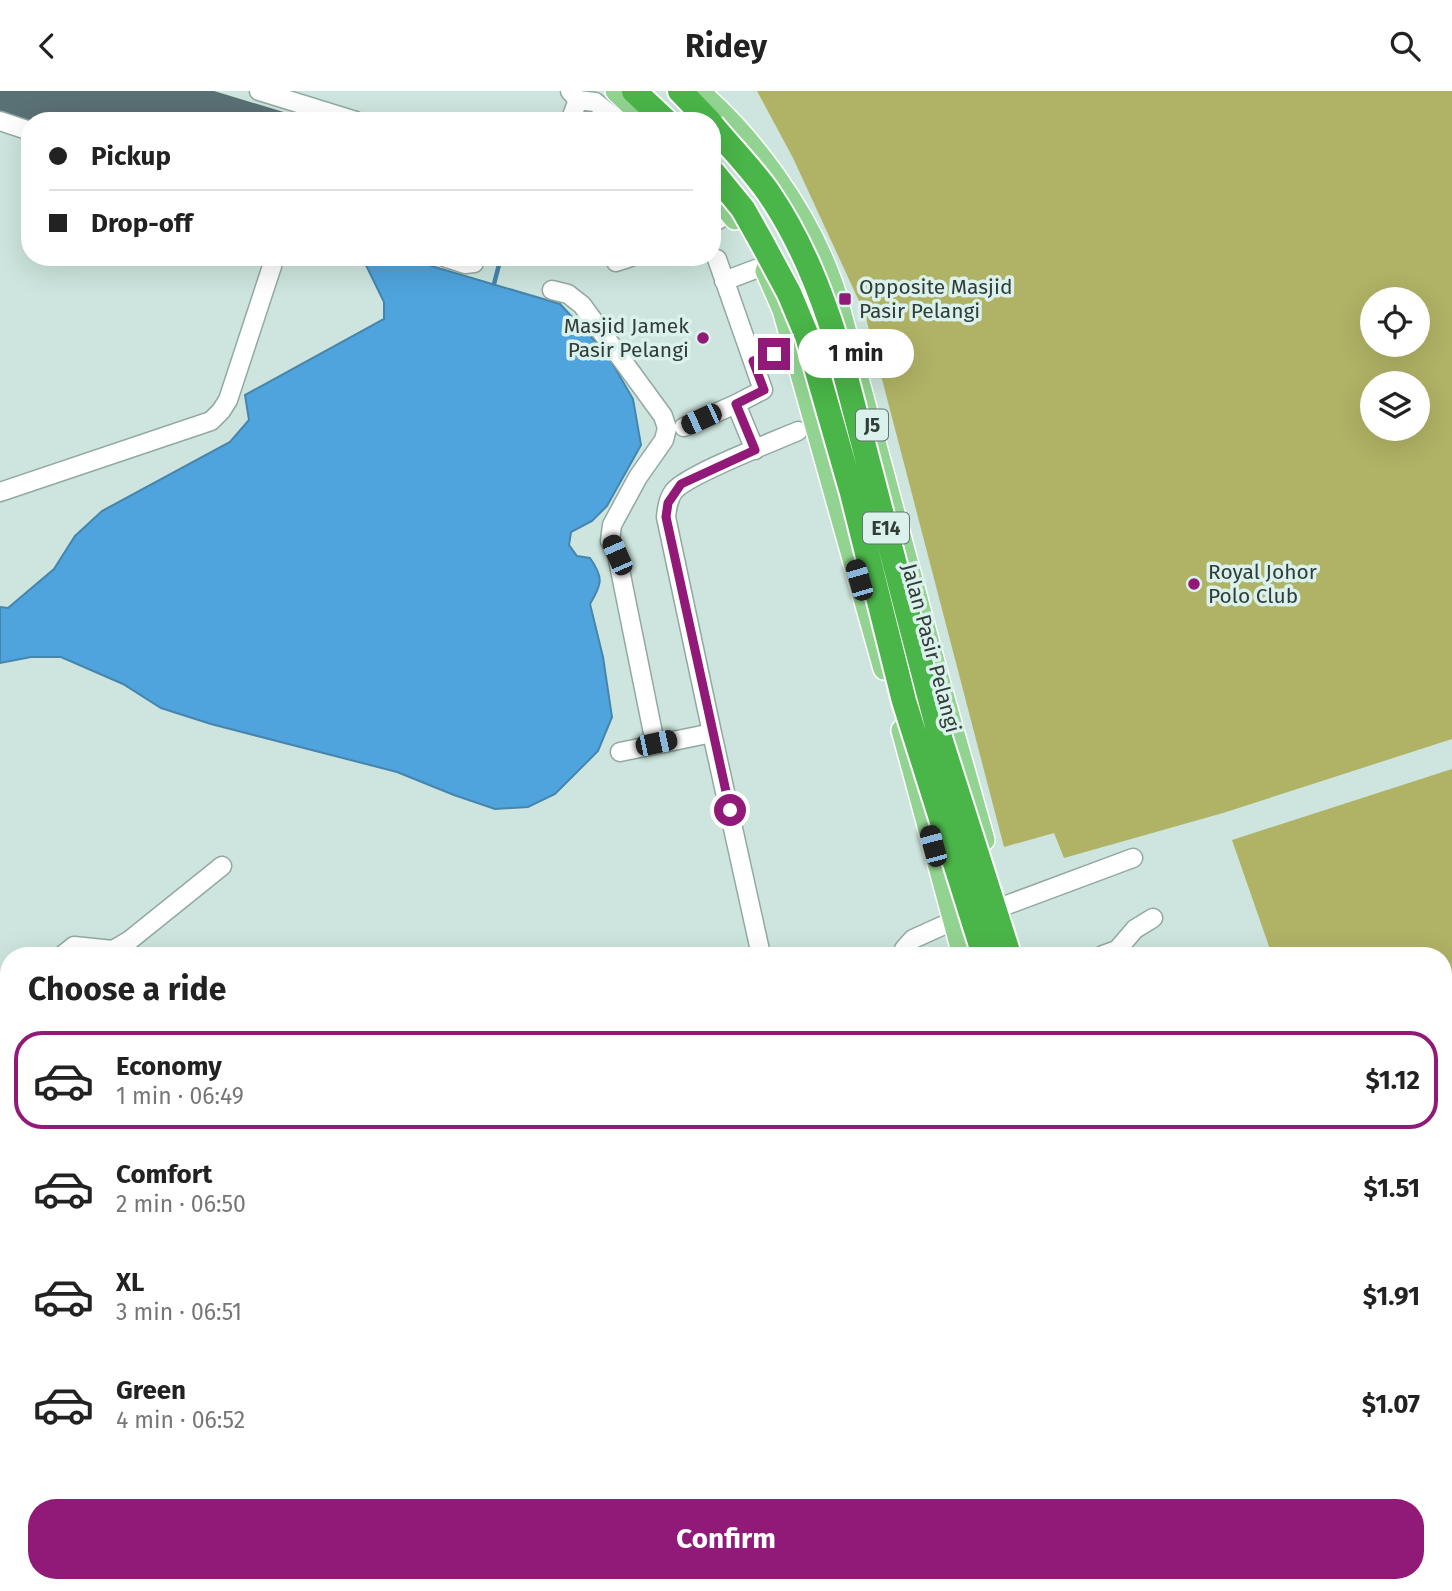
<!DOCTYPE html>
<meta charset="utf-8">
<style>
body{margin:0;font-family:"Fira Sans",sans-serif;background:#f2f2f2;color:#222;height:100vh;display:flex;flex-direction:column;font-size:26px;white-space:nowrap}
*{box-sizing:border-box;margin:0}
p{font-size:23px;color:#767676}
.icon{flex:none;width:38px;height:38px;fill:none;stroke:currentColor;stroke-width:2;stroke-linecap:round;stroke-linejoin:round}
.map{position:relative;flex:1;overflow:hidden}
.details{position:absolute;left:0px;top:856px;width:1452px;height:646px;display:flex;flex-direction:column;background:#fff;border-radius:28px 28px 0 0;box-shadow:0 7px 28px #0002}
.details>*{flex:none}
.hud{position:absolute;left:21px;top:21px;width:700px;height:154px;border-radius:28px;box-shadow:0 7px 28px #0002;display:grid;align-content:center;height:154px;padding:0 28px;background:#fff}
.fabs{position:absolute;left:1360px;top:196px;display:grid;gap:14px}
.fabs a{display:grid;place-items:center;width:70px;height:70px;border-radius:50%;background:#fff;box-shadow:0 7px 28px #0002;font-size:35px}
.end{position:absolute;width:32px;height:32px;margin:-16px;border:9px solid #911a79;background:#fff;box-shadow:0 0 0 4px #fff}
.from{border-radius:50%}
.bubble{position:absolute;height:49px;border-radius:24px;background:#fff;box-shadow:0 7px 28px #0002;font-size:23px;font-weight:700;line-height:49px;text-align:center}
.car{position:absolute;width:21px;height:42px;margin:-21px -10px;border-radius:9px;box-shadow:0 0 5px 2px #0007;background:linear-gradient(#222 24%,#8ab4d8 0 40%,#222 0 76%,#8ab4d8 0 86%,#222 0)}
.hud b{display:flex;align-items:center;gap:24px;height:66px;font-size:26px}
.hud b+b{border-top:2px solid #e0e0e0}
.hud i{width:18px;height:18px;background:#222}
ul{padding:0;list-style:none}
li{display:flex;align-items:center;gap:21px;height:98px;margin:0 14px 10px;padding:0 14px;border:4px solid transparent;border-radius:28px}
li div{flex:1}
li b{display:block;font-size:26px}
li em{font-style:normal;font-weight:700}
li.on{border-color:#911a79}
li>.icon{width:63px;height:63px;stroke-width:1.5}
h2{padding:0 28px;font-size:32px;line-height:84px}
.action{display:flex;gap:14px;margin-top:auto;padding:14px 28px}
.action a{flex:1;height:80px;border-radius:28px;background:#911a79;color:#fff;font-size:28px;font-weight:700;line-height:80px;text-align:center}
header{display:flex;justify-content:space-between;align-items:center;height:91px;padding:0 28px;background:#fff;font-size:32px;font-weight:700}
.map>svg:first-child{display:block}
.green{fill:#b0b365;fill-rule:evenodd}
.water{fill:#4fa4dd;stroke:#4685ac;stroke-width:2}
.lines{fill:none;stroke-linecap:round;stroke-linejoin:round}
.stream{stroke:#4685ac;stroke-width:4.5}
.building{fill:#597074}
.minor-casing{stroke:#92a9a2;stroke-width:21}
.major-casing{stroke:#fff;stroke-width:24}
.highway-casing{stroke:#fff;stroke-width:28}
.minor{stroke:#fff;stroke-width:18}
.major{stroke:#92d391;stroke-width:21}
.highway{stroke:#4ab548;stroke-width:24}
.highway-bridge-casing{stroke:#fff;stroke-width:28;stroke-linecap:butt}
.highway-bridge{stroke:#4ab548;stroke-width:24}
.route{stroke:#911a79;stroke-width:9}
.poi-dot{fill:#911a79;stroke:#daf2eb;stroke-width:2.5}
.labels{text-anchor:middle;stroke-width:7;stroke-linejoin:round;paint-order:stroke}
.shield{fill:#daf2eb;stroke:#64736e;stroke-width:2}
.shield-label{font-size:19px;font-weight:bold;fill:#323c39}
.poi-label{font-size:21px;fill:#323c39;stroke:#daf2eb;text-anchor:start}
.street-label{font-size:21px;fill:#323c39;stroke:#daf2eb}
</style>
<header><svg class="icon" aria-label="back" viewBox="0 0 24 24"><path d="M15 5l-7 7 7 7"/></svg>Ridey<svg class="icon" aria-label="search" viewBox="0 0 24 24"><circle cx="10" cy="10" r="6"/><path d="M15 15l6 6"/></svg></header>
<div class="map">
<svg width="1452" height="1500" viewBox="0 0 1452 1500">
<rect width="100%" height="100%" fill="#cde5de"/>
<path class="green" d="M757,0H1452V648L1223,722L1064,767L1054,742L1004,756L865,223L793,67ZM1372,208H1418V254H1372ZM1372,292H1418V338H1372Z
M1452,678V1383L1444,1359V864H1272L1232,749Z"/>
<path class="water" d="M362,166H401L560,213L607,263L633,308L641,354L607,415L592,430L571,441L569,454L577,465L590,467C604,487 602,493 590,513L603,566L612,626L598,660L555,703L528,716L495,718L454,704L397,681L211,633L161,617L123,593L61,566H31L0,572V516L8,517L54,478L75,445L102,420L230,351L249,329L245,304L384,228V211Z"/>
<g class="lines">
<path class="stream" d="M494,193L501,166"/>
</g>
<path class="building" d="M0,0H214L310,29L30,30V37L0,27Z"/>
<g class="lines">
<g class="minor-casing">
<path id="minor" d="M259,0L356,30
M578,9L595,11L619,30
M0,30L30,40
M570,30L578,9L570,0
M712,132L731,122
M444,166L465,173L474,172L476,166
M717,168L763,299L736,313L755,359
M616,171L631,166
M724,190L764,175
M552,199L568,203L582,214L663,325L667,337L664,349L638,386L612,434L610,450L617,464L655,652
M753,270L794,257
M684,336L736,313
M0,401L211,330L221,320L228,309L275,166
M712,642L666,426C667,417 668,408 674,400C688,383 773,351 798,340
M620,661L712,642L761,864
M63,864L74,855L113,859L130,849L222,775
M904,864V858L913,848L953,830L1004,815L1133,767
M1103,864L1117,859L1135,838L1153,827
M0,922L9,914
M0,996L9,1005
M0,1163L9,1172
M0,1293L9,1302
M0,1393L9,1403
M968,1493L969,1500
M50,1500L56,1493"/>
</g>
<g class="major-casing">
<path id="major" d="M616,0L648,30
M698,0C752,45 806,121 830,187C838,207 842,229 848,249
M712,100L735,128
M766,180L783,219L884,578
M856,280L938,586L984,749
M902,639L963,864
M1120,1500L1130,1493
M1164,1500L1181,1493"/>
</g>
<g class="highway-casing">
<path id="highway" d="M634,0L666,30
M680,0L709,30
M1186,1493L1189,1500
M1216,1493L1218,1500"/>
</g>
<use href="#minor" class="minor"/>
<use href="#major" class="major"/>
<use href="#highway" class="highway"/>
<g class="highway-bridge-casing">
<path id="highway-bridge" d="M712,34C730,56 751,77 768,101C800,148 820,198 837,252L941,650L1009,864
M712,80L743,118L761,150L789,202L807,245L852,402L904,610L984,864"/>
</g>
<use href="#highway-bridge" class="highway-bridge"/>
</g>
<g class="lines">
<path class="route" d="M730,719L666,426L668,412L681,393L755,359L736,313L764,299L753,270L774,263"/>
</g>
<g class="poi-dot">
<rect x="838" y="201" width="14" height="14" rx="3.5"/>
<circle cx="703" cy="247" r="7"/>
<circle cx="1194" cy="493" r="7"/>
</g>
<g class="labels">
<g class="shield">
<rect x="856" y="318.5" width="32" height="31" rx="5"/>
<rect x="863" y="421.5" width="46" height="31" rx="5"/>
</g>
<g class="shield-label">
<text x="872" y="341">J5</text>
<text x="886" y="444">E14</text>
</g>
<g class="poi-label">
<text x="859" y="203">Opposite Masjid<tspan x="859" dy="24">Pasir Pelangi</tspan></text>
<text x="689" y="242" text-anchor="end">Masjid Jamek<tspan x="689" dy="24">Pasir Pelangi</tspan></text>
<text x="1208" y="488">Royal Johor<tspan x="1208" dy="24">Polo Club</tspan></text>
</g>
<g class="street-label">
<text transform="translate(931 557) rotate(75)" y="7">Jalan Pasir Pelangi</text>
</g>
</g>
</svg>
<div class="fabs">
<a><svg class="icon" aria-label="locate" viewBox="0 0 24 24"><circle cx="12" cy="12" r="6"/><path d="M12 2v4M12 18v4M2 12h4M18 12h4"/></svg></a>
<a><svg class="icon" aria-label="layers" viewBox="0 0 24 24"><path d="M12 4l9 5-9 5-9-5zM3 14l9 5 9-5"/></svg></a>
</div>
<i class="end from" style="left:730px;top:719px"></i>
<i class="end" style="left:774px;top:263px"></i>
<div class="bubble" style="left:798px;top:238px;width:116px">1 min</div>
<i class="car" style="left:701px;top:328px;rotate:245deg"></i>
<i class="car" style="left:617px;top:464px;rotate:336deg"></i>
<i class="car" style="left:859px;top:489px;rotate:344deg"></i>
<i class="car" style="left:656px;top:652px;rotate:78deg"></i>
<i class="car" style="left:933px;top:755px;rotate:345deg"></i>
<div class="hud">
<b><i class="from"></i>Pickup</b>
<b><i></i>Drop-off</b>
</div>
<section class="details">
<h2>Choose a ride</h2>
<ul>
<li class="on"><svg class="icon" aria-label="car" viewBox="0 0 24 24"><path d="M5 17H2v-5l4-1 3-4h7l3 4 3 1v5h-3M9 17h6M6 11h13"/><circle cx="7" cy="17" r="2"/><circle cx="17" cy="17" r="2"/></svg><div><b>Economy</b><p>1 min · 06:49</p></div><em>$1.12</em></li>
<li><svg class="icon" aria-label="car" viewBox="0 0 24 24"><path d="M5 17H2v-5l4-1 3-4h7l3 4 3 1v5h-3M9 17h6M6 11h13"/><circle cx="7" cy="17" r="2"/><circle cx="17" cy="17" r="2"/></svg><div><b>Comfort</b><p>2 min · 06:50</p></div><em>$1.51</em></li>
<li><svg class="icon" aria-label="car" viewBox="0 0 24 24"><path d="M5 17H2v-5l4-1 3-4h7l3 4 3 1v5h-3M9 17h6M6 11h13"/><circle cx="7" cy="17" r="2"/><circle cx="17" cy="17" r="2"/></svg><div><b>XL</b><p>3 min · 06:51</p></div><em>$1.91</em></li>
<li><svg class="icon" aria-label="car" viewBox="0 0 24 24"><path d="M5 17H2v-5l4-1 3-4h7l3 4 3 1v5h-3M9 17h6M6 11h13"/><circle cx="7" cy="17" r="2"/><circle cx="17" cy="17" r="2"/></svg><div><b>Green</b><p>4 min · 06:52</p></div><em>$1.07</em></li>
</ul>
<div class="action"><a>Confirm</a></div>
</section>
</div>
